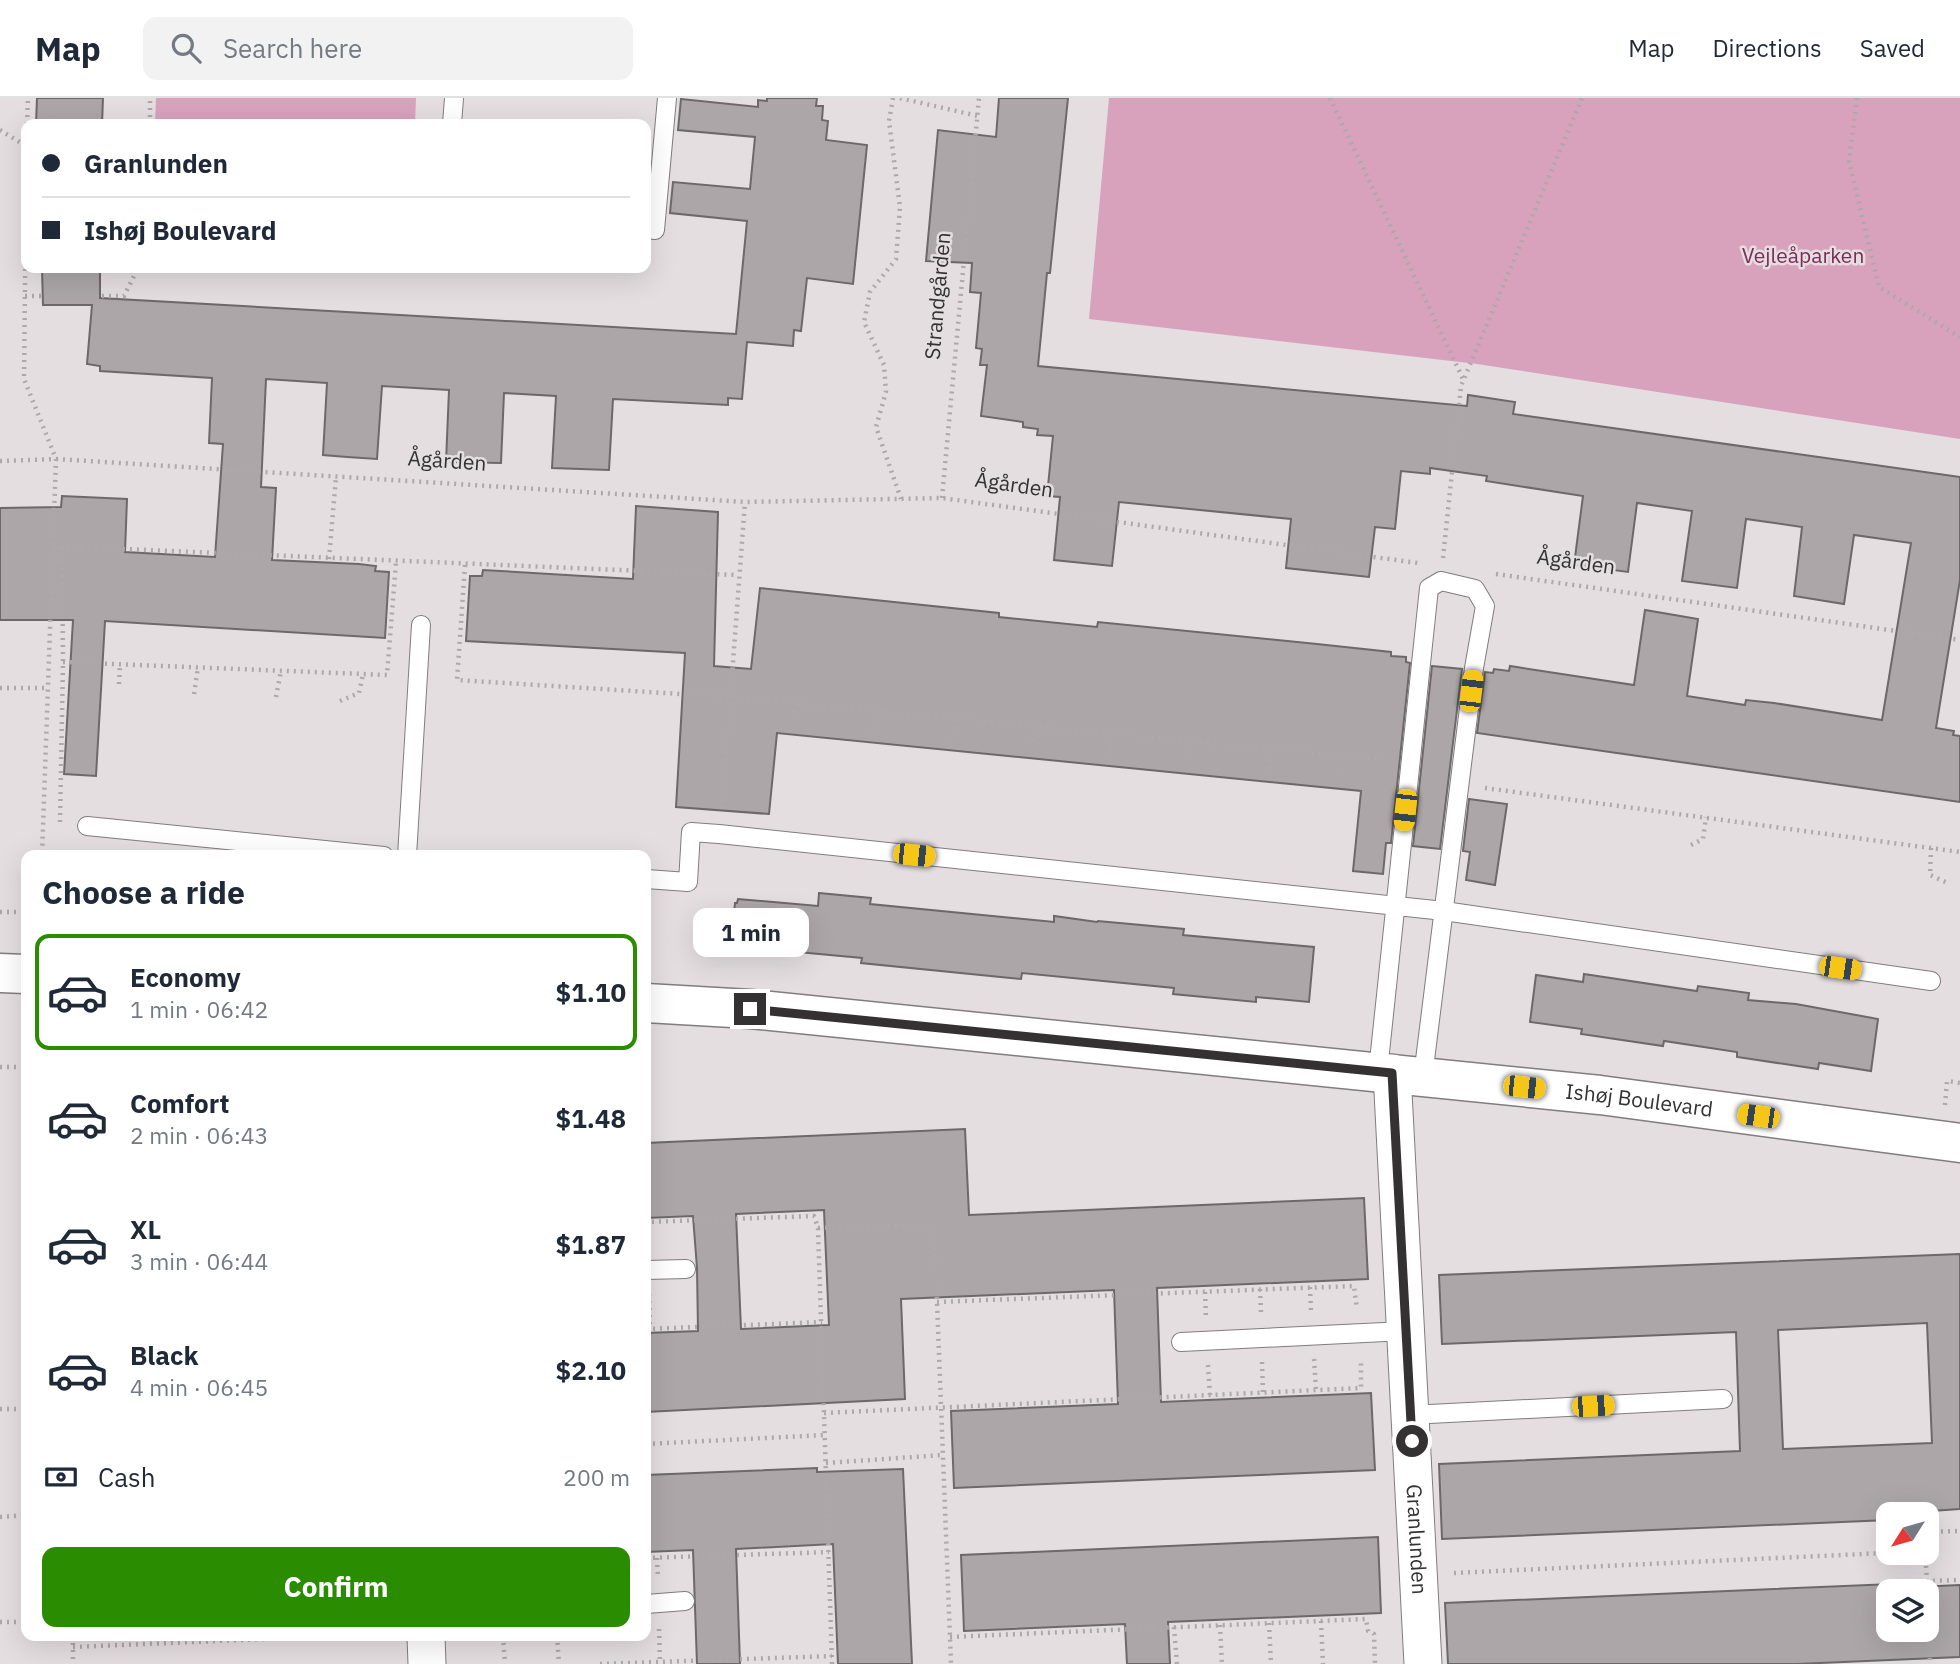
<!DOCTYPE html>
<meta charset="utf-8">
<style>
body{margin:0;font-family:"IBM Plex Sans",sans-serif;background:#f2f2f3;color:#1f2937;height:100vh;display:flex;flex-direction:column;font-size:26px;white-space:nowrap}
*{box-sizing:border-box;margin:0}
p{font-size:23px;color:#747a83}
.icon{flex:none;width:38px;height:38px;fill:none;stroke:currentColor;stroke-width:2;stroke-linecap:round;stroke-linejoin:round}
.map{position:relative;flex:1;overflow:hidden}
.panel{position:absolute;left:21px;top:752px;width:630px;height:791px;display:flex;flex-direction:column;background:#fff;border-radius:14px;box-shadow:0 7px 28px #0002}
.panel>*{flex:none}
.banner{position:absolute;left:21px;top:21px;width:630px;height:154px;border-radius:14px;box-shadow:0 7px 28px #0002;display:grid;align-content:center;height:154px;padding:0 21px;background:#fff}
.needle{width:46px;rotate:233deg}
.controls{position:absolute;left:1876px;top:1404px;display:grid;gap:14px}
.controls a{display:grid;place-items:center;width:63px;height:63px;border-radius:14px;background:#fff;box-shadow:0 7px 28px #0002;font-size:35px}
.end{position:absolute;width:32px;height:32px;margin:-16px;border:9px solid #333132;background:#fff;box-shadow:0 0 0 4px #fff}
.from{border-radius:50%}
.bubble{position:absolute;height:49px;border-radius:14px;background:#fff;box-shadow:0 7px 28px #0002;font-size:23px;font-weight:700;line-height:49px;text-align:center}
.car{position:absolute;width:21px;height:42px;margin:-21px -10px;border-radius:9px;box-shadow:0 0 5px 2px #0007;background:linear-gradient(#f5c518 24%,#345 0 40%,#f5c518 0 76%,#345 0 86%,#f5c518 0)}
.banner b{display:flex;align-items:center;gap:24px;height:66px;font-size:26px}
.banner b+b{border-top:2px solid #e0e1e3}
.banner i{width:18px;height:18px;background:#1f2937}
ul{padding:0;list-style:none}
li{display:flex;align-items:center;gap:21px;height:116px;margin:0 14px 10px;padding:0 7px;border:4px solid transparent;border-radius:14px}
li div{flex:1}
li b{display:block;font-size:26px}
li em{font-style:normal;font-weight:700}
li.selected{border-color:#2a8c00}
li>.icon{width:63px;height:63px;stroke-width:1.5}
h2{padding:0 21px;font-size:32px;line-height:84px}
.pay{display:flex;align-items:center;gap:18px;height:77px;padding:0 21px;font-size:26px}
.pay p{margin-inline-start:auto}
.button{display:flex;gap:14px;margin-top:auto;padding:14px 21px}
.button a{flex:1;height:80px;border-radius:14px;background:#2a8c00;color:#fff;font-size:28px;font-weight:700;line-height:80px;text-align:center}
header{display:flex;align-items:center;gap:42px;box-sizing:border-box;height:98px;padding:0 35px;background:#fff;border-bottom:2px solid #e0e1e3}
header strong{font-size:33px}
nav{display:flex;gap:38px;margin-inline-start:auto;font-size:24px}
.search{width:490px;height:63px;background:#f2f2f3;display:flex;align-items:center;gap:18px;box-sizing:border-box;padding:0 24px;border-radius:14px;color:#747a83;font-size:26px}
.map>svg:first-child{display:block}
.green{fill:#d8a2bc}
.building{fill:#aca6a8;stroke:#6d686a;stroke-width:2;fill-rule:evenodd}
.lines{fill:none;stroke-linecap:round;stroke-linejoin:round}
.service-casing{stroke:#817c7e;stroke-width:20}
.minor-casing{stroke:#817c7e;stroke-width:39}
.tertiary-casing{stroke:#817c7e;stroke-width:41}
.path{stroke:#ada8aa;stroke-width:4.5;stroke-dasharray:2 5;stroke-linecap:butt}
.service{stroke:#fff;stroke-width:18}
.minor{stroke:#fff;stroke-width:37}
.tertiary{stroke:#fff;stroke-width:38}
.route{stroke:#333132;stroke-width:9}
.labels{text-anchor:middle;stroke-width:5;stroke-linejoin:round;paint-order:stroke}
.park-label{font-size:21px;fill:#7c2c59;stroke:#e4dee1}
.street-label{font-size:21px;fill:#333132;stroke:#e4dee1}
</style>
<header>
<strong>Map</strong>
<div class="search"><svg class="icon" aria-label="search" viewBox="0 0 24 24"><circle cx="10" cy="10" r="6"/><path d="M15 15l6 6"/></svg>Search here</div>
<nav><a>Map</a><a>Directions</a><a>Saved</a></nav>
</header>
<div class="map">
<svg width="1960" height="1566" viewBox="0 0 1960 1566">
<rect width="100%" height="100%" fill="#e4dee1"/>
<path class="green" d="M156,0H416L415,26H155Z
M1109,0H1960V341L1477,266L1089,221Z"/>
<path class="building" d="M37,0H103L102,26H36Z
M767,0H817L816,8H823L822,22L828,23L826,42L867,47L853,186L807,180L801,233L794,232L793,248L747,244L742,301L728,300V307L613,301L609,372L552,370L556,298L504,295L501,365L446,364L449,292L382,288L377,361L347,359L323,357L327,285L266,281L261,389L276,390L272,462L359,466L376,468L375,473L389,474L385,540L105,523L96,678L64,676L73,522H0V410L61,409L62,398L127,401L125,454L215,459L223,346L209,345L212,280L100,273V268L87,266L92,207H43L42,170H100V200L736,236L747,123L670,115L673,84L750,91L755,39L678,32L681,1L758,9V2L767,3Z
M999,0H1068L1050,175H1047L1038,268L1467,308L1468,297L1515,304L1513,316L1960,379V482L1936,630L1954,633L1953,637L1960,638V704L1477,635L1485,574L1493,575L1494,571L1509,573L1510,568L1634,587L1645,512L1698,521L1687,598L1745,607L1746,602L1774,605L1882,622L1911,445L1854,437L1844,506L1794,498L1802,429L1746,421L1737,490L1682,483L1692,413L1637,405L1628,474L1574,467L1583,398L1486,383L1487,378L1430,370V376L1401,373L1395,431L1375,429L1369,479L1286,470L1291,421L1119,404L1112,468L1054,462L1060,399L1047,398L1053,338L1037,337L1038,331L1023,329V324L981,318L987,267H980L982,251L976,250L981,195L970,194L972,165L926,163L938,32L996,39Z
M636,408L718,414L714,568L751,571L760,490L999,515V519L1097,529L1098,524L1317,546L1391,554V558L1406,559V564L1410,565L1391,745H1386L1383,776L1353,773L1361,693L777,635L769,716L676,709L685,555L466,543L470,478H482L483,472L633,481Z
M1432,568L1462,571L1440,751L1413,748Z
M1469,701L1507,706L1495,787L1466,782L1470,754L1463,753Z
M819,795L871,800L870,806L1054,824V818L1097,824L1098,823L1184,831L1183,837L1314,849L1309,904L1256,899V904L1173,896L1174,890L1022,875L1021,881L861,865L862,860L787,853L786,858L730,853L735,805H737L738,801L818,808Z
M1584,876L1697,893L1698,888L1749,895L1748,902L1796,906L1878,921L1871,973L1819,965L1818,971L1737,959V954L1664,943L1663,948L1581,936L1582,931L1530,924L1536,877L1583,884Z
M965,1031L969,1117L1364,1100L1368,1181L1157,1190L1161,1304L1371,1295L1375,1372L954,1390L951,1313L1118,1306L1114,1192L901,1201L905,1301L646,1314V1235L698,1233L697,1170L693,1118L646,1120V1045ZM824,1112L829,1227L741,1231L736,1116Z
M1960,1156V1411L1888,1416V1422L1442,1441L1439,1366L1740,1353L1736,1234L1442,1246L1439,1177ZM1927,1225L1932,1345L1783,1351L1778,1232Z
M817,1370V1374L903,1371L912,1566H838L833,1446L736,1451L740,1566H697L693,1452L646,1454V1377Z
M1378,1439L1381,1515L1168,1524L1170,1566H1127L1125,1526L964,1533L961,1457Z
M1916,1485V1489L1960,1487V1559L1797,1566H1448L1445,1505ZM1888,1493H1927V1531H1888Z"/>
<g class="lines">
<g class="service-casing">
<path id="service" d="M452,26L454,0
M646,131L655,132L667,0
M87,728L384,758
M407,758L421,527
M646,781L688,784L691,734L719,736L1444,813L1931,883
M1378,973L1429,490L1441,483L1475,491L1485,508L1474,570L1423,978
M646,1172L686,1171
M1181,1244L1405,1233
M1410,1317L1723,1301
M646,1506L685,1503"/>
</g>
<g class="minor-casing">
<g id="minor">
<path id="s1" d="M1392,975L1423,1566"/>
<path d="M426,1538L427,1566"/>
</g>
</g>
<g class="tertiary-casing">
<g id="tertiary">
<path d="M0,875L26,876"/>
<path id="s2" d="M646,905L750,911L1600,997L1960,1045"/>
</g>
</g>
<path class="path" d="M893,0L889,23L900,109L896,161L870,194L864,224L884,267L886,294L876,329L901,401
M900,0L978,18
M1330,0L1463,281
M1857,0L1849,63L1879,189L1960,239
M27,26L28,0
M150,26V0
M0,32L26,48
M26,94L24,281L56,361L42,758
M449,170L465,172L466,170
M25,198H124L138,170
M0,363L56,361L745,404L942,400L1418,465
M942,400L979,0
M53,448L738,477
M1443,460L1461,288L1582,0
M329,461L336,379
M465,467L457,582L729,599L1388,662
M1496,476L1960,542
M63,564L387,577L396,464
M119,586L120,566
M0,590H47
M194,596L198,569
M276,599L281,573
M340,603L359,595L363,576
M793,621L798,606
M872,632L875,613
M949,643L953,638L956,621
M1026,644L1038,641L1040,629
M1110,655L1111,636
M1189,658L1190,643
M1269,671L1272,651
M1343,675L1345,658
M1485,690L1960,754
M722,711L745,404
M60,724L63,564L62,449
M1691,747L1703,741L1706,719
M1931,750L1930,777L1950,786
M0,814H26
M0,969H26
M1945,1007L1947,983L1960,985
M818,1130L934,1126L951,1566
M647,1146L646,1124L814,1118L818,1130L832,1566
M1310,1189L1311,1214
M1260,1191L1261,1214
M1205,1194L1206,1220
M649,1196L650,1230
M937,1204L1354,1188L1357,1211
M646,1231L822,1224
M1314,1261L1316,1292
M1262,1264L1263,1295
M1208,1267L1210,1297
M0,1311H26
M824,1315L1361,1290V1261
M646,1346L825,1337
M826,1365L943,1357
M0,1419L26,1417
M1927,1434L1960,1433
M1925,1454L1927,1483L1960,1482
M646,1460L829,1454
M657,1460L658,1480
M1454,1475L1906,1454
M1927,1483L1930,1566
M1321,1523L1323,1566
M0,1524H26
M1269,1525L1271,1566
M1220,1527L1222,1566
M1174,1529L1177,1566
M659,1531L660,1564
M73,1538V1566
M503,1538L505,1566
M557,1538L559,1566
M950,1539L1366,1521L1368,1533L1374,1536L1375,1566
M73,1549L337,1538
M600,1566L832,1558"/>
<use href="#service" class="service"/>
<use href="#minor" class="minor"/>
<use href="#tertiary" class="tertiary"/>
</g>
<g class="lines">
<path class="route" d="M750,911L1392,975L1412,1343"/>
</g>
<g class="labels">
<g class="park-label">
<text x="1803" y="165">Vejleåparken</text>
</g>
<g class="street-label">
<text transform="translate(938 198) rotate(-85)" y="7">Strandgården</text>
<text transform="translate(447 363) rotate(4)" y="7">Ågården</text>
<text transform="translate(1014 387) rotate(8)" y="7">Ågården</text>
<text transform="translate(1576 464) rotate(8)" y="7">Ågården</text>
<text dy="7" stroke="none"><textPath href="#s2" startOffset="998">Ishøj Boulevard</textPath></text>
<text dy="7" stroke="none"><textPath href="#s1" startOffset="467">Granlunden</textPath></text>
</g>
</g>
</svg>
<div class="controls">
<a><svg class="needle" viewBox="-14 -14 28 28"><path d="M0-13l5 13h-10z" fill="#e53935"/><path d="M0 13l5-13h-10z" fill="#747a83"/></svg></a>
<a><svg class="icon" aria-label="layers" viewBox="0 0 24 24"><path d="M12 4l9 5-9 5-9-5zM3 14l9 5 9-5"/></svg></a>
</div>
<i class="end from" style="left:1412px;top:1343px"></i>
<i class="end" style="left:750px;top:911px"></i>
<div class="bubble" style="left:693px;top:810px;width:116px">1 min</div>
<i class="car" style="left:1471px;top:593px;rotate:7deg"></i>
<i class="car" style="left:1405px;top:712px;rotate:186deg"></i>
<i class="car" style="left:914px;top:757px;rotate:96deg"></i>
<i class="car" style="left:1840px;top:870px;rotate:98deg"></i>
<i class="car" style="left:1524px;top:989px;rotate:96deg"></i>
<i class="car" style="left:1758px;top:1018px;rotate:278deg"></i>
<i class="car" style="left:1593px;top:1308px;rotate:87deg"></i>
<div class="banner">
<b><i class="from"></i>Granlunden</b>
<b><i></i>Ishøj Boulevard</b>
</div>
<section class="panel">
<h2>Choose a ride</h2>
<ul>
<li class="selected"><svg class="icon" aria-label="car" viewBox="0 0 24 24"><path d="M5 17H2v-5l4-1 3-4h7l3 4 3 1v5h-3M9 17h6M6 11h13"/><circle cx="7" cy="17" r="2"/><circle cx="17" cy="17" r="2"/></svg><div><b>Economy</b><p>1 min · 06:42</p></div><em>$1.10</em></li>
<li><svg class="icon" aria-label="car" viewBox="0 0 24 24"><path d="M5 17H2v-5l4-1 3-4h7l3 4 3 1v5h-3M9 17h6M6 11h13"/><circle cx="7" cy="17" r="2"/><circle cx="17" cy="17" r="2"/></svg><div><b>Comfort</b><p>2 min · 06:43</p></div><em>$1.48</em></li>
<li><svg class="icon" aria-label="car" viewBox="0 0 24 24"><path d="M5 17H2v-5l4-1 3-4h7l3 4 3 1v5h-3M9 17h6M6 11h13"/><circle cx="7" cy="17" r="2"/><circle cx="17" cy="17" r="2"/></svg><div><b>XL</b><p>3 min · 06:44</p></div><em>$1.87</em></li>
<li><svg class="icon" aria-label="car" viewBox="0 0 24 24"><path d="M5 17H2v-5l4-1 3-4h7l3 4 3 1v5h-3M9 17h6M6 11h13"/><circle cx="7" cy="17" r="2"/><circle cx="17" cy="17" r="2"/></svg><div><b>Black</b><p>4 min · 06:45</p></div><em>$2.10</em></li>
</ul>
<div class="pay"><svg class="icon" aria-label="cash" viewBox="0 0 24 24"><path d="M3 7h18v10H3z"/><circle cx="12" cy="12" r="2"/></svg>Cash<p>200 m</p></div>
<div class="button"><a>Confirm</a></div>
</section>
</div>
